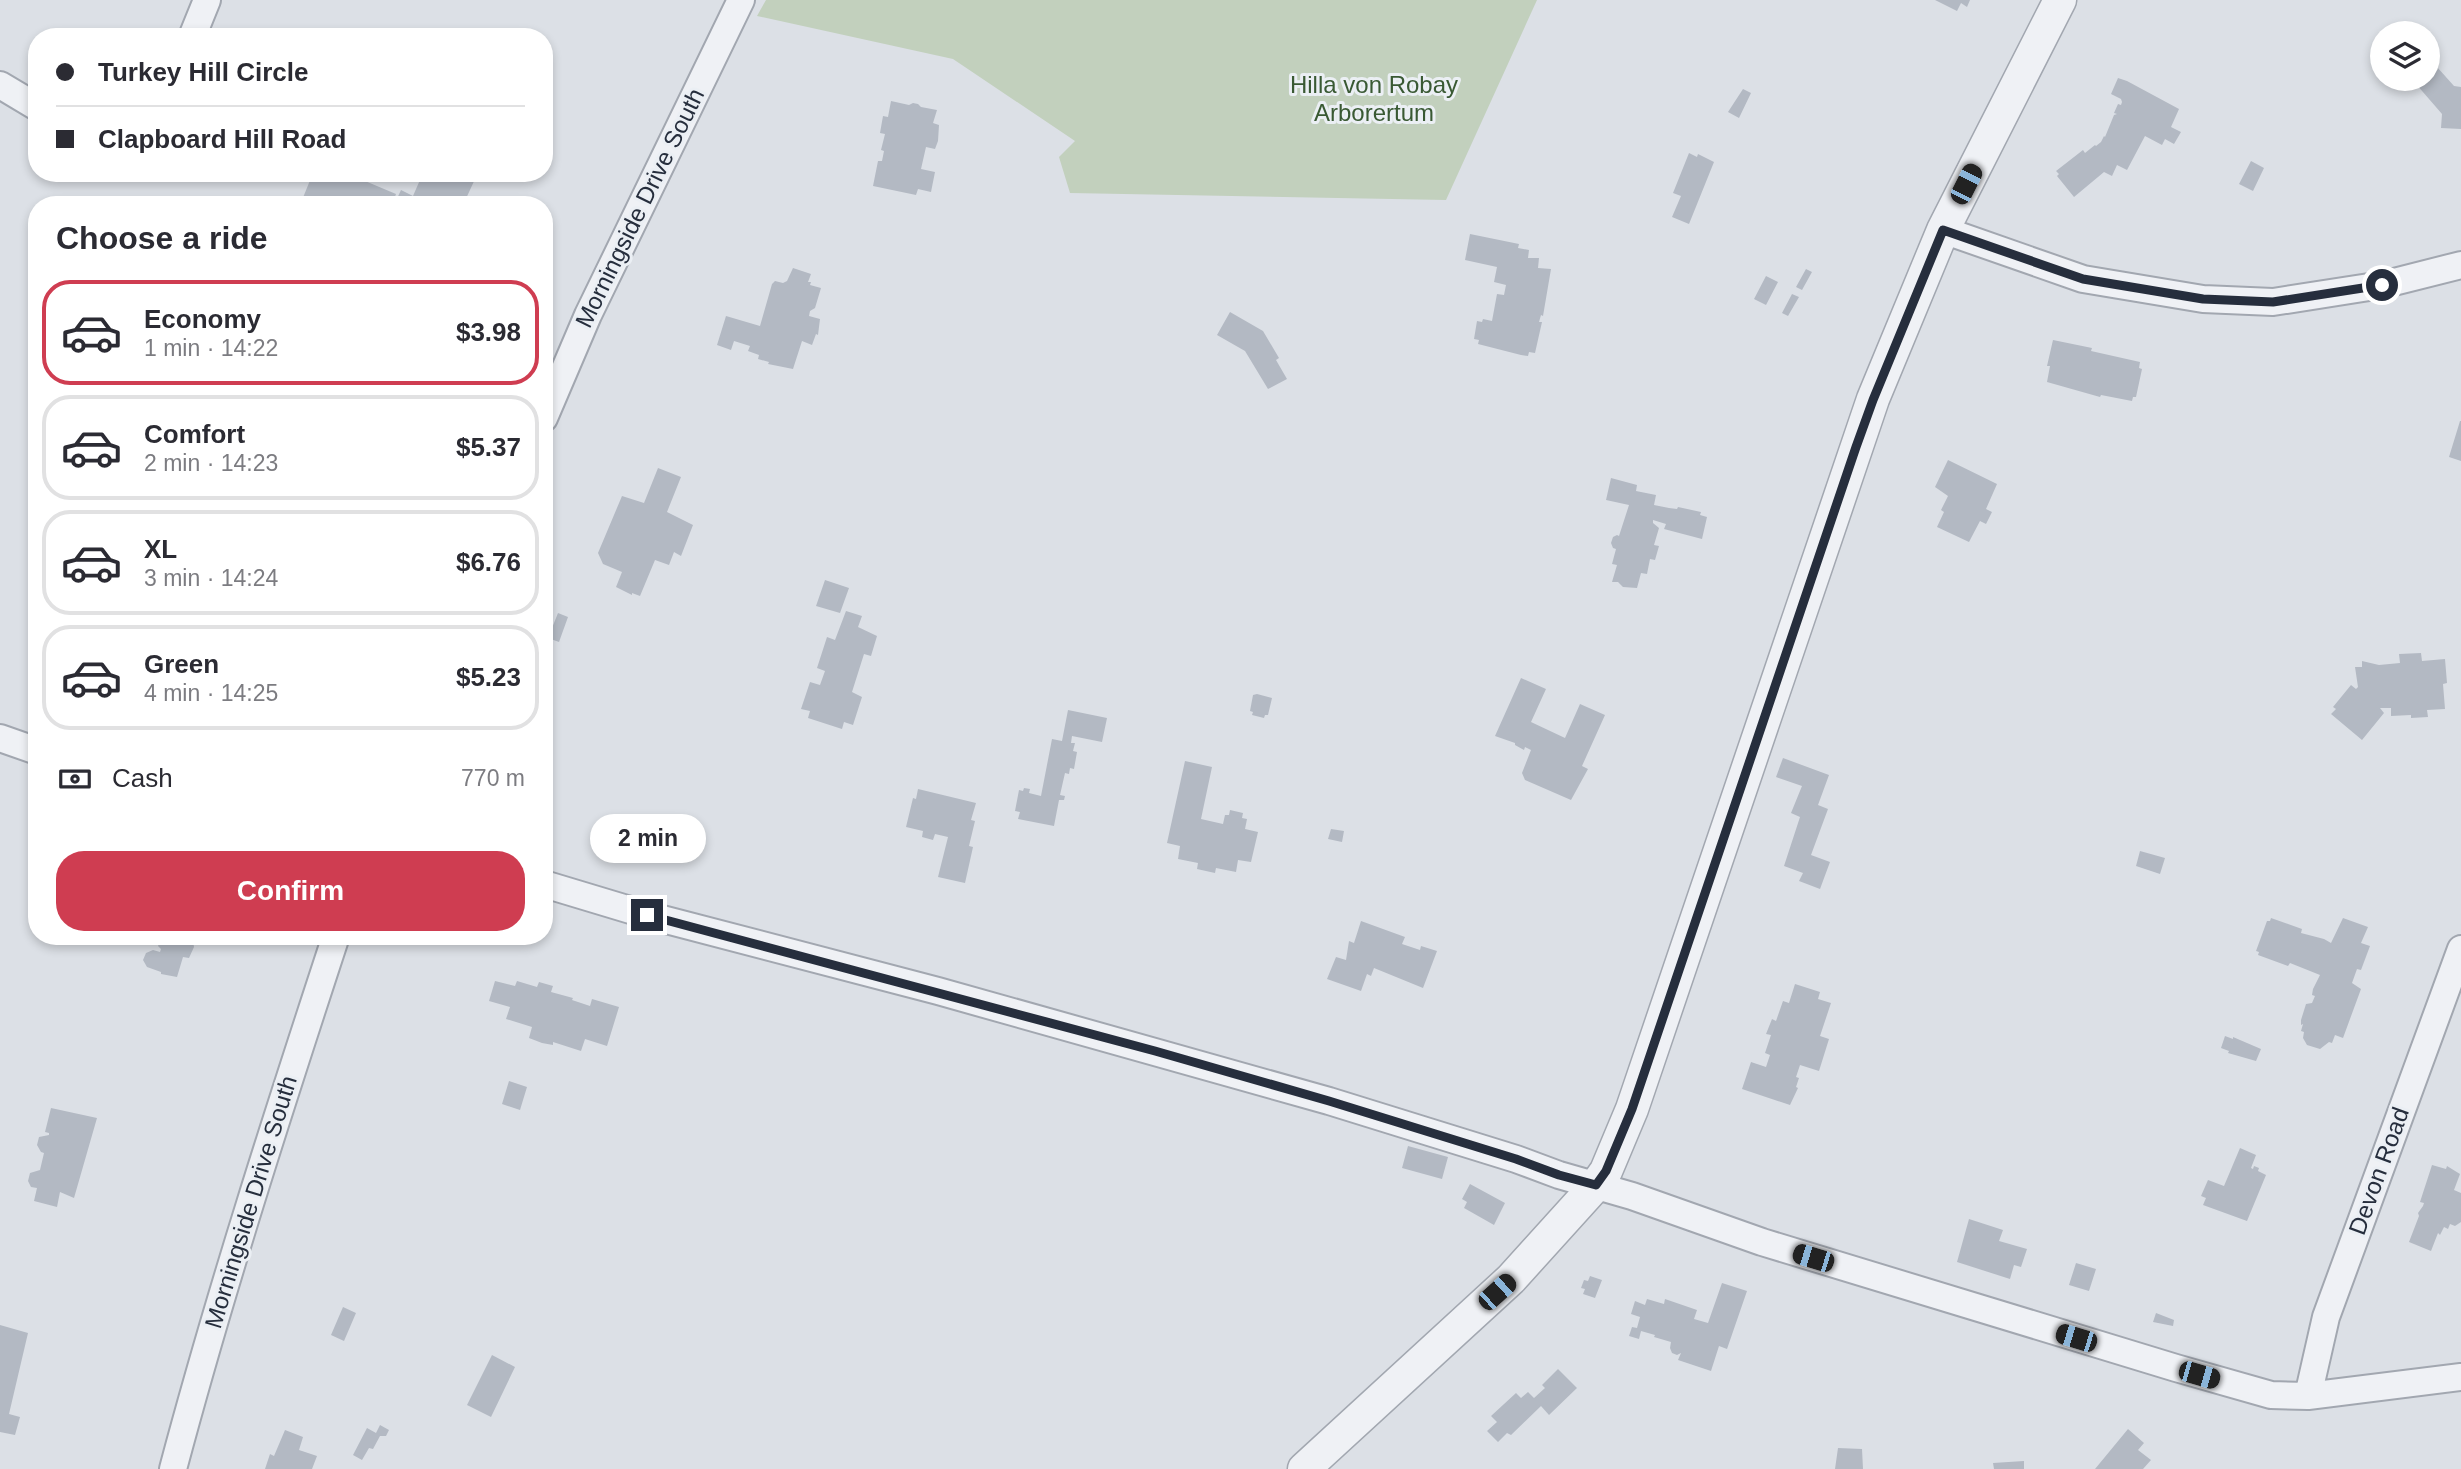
<!DOCTYPE html>
<meta charset="utf-8">
<style>
body{margin:0;font-family:Arial,sans-serif;background:#f2f2f3;color:#2b2b33;height:100vh;display:flex;flex-direction:column;font-size:26px;white-space:nowrap}
*{box-sizing:border-box;margin:0}
p{font-size:23px;color:#7c7c81}
.icon{flex:none;width:38px;height:38px;fill:none;stroke:currentColor;stroke-width:2;stroke-linecap:round;stroke-linejoin:round}
.map{position:relative;flex:1;overflow:hidden}
.details{position:absolute;left:28px;top:196px;width:525px;height:749px;display:flex;flex-direction:column;background:#fff;border-radius:28px;box-shadow:0 4px 10px #0003}
.details>*{flex:none}
.hud{position:absolute;left:28px;top:28px;width:525px;height:154px;border-radius:28px;box-shadow:0 4px 10px #0003;display:grid;align-content:center;height:154px;padding:0 28px;background:#fff}
.controls{position:absolute;left:2370px;top:21px;display:grid;gap:14px}
.controls a{display:grid;place-items:center;width:70px;height:70px;border-radius:50%;background:#fff;box-shadow:0 4px 10px #0003;font-size:35px}
.end{position:absolute;width:32px;height:32px;margin:-16px;border:9px solid #262e3d;background:#fff;box-shadow:0 0 0 4px #fff}
.from{border-radius:50%}
.bubble{position:absolute;height:49px;border-radius:24px;background:#fff;box-shadow:0 4px 10px #0003;font-size:23px;font-weight:600;line-height:49px;text-align:center}
.car{position:absolute;width:21px;height:42px;margin:-21px -10px;border-radius:9px;box-shadow:0 0 5px 2px #0007;background:linear-gradient(#222 24%,#8ab4d8 0 40%,#222 0 76%,#8ab4d8 0 86%,#222 0)}
.hud b{display:flex;align-items:center;gap:24px;height:66px;font-size:26px}
.hud b+b{border-top:2px solid #e1e1e2}
.hud i{width:18px;height:18px;background:#2b2b33}
ul{padding:0;list-style:none}
li{display:flex;align-items:center;gap:21px;height:105px;margin:0 14px 10px;padding:0 14px;border:4px solid #e1e1e2;border-radius:28px}
li div{flex:1}
li b{display:block;font-size:26px}
li em{font-style:normal;font-weight:600}
li.selected{border-color:#cf3d51}
li>.icon{width:63px;height:63px;stroke-width:1.5}
h2{padding:0 28px;font-size:32px;line-height:84px}
.pay{display:flex;align-items:center;gap:18px;height:77px;padding:0 28px;font-size:26px}
.pay p{margin-inline-start:auto}
.cta{display:flex;gap:14px;margin-top:auto;padding:14px 28px}
.cta a{flex:1;height:80px;border-radius:28px;background:#cf3d51;color:#fff;font-size:28px;font-weight:600;line-height:80px;text-align:center}
.map>svg:first-child{display:block}
.green{fill:#c2d0bd}
.building{fill:#b3b9c3}
.lines{fill:none;stroke-linecap:round;stroke-linejoin:round}
.minor-casing{stroke:#a2a7b0;stroke-width:30}
.tertiary-casing{stroke:#a2a7b0;stroke-width:35}
.minor{stroke:#eff1f5;stroke-width:26}
.tertiary{stroke:#eff1f5;stroke-width:32}
.route{stroke:#262e3d;stroke-width:9}
.labels{text-anchor:middle;stroke-width:6;stroke-linejoin:round;paint-order:stroke}
.park-label{font-size:24px;fill:#395933;stroke:#ebeff4}
.street-label{font-size:24px;fill:#262e3d;stroke:#ebeff4}
</style>
<div class="map">
<svg width="2461" height="1469" viewBox="0 0 2461 1469">
<rect width="100%" height="100%" fill="#dce0e6"/>
<path class="green" d="M766,0H1537L1446,200L1070,193L1059,157L1075,141L953,59L757,16Z"/>
<path class="building" d="M1935,0H1970L1967,7L1961,3L1957,11Z
M2437,67L2454,86L2461,87V129L2441,128L2442,114L2416,84L2422,79H2427V75Z
M2118,78L2127,81L2179,109L2171,127L2181,132L2174,144L2165,139L2162,145L2145,136L2127,170L2117,165L2112,176L2104,172L2074,197L2057,176L2059,174L2056,171L2083,150L2085,153L2095,145L2096,146L2101,142L2104,136L2105,137L2114,115L2117,114L2114,113L2118,104L2121,105L2122,102L2121,99L2111,94Z
M1743,89L1751,93L1739,118L1728,112Z
M891,101L909,105L913,103L918,104L921,107L937,110L933,123L939,125L938,141L935,149L926,147L921,169L935,172L931,192L918,189L916,195L873,186L878,161H882L884,151L881,150L885,134L880,133L883,116L888,117Z
M1689,153L1697,157L1698,154L1714,162L1689,224L1672,217L1681,196L1673,193Z
M2251,161L2264,168L2253,191L2239,184Z
M313,173H346L396,194L392,205H300Z
M423,173H474L473,176L476,177L463,205H394L401,190L413,196Z
M1470,234L1519,244L1518,248L1529,250L1528,258H1539L1538,268L1551,269L1543,316L1541,315L1539,322H1542L1535,353L1529,352L1528,356L1521,355L1478,344L1479,340L1474,339L1477,321L1482,322L1483,319L1492,321L1497,294L1504,295L1506,285L1494,282L1497,267L1465,260Z
M793,268L811,274L808,282H811L810,285L821,288L815,308L810,311L809,316L820,319L818,335L816,334L812,345L802,341L793,369L768,364L769,362L758,359L759,355L748,351L750,346L734,341L731,350L717,345L726,316L760,326L772,284L775,281L783,283L787,281Z
M1806,269L1812,272L1802,290L1796,287Z
M1766,276L1778,282L1766,305L1754,299Z
M1792,294L1799,297L1788,316L1782,313Z
M1230,312L1263,331L1279,358L1276,360L1287,379L1268,389L1245,351L1217,335Z
M2053,340L2092,348L2091,351L2140,362L2139,368L2142,369L2136,397H2133L2132,401L2101,395L2100,397L2047,382L2050,366H2047Z
M2460,421H2461V461L2449,457Z
M1948,460L1997,484L1986,509L1992,512L1986,524L1980,521L1969,542L1937,527L1944,512L1941,510L1948,496L1935,487Z
M658,468L681,477L667,512L693,525L681,556L674,552L669,565L655,560L640,596L632,593V595L616,587L622,572L603,564L598,553L622,496L644,503Z
M1611,478L1637,485L1636,491L1656,495L1654,505L1669,508L1677,509L1678,507L1701,512L1700,515L1707,517L1702,539L1664,529L1666,524L1653,520V523L1659,528L1654,545L1659,546L1655,560L1650,559L1647,574L1641,573L1637,588L1623,587L1618,582H1612L1617,565L1612,564L1616,549L1613,548L1611,543L1613,537L1617,535L1619,536L1629,505L1606,500Z
M825,580L849,588L840,613L816,606Z
M846,611L862,616L858,627L877,636L871,656L864,654L852,692L862,697L853,725L844,722L842,729L808,718L810,711L801,709L810,682L820,685L825,671L817,668L827,637L835,640Z
M558,613L568,617L559,642L548,638Z
M2421,653L2422,661L2445,659L2447,683L2443,684L2445,709L2427,710L2428,717L2411,718V715L2391,716V708H2380L2384,713L2362,740L2331,714L2336,709L2333,707L2351,685L2356,689L2358,687L2355,667H2362V661L2379,665L2400,663L2399,654Z
M1521,678L1546,689L1531,722L1565,738L1580,704L1605,715L1582,766L1588,769L1571,800L1525,780L1522,773L1531,750L1525,747L1524,750L1515,745V743L1495,736Z
M1257,694L1272,698L1268,715H1265L1264,718L1252,715L1253,712L1250,711L1253,695Z
M1068,710L1107,718L1102,742L1072,736L1071,743H1075L1073,751L1077,752L1074,769L1070,768L1069,774L1065,773L1060,795L1065,796L1064,800H1059L1054,826L1018,819L1020,812L1015,811L1019,790L1023,791L1024,788L1030,789L1029,793L1041,796L1052,739L1062,741Z
M1783,758L1829,775L1818,805L1828,809L1811,855L1830,862L1820,889L1799,881L1803,873L1784,866L1800,817L1791,813L1802,786L1776,777Z
M1185,761L1212,767L1201,819L1223,824L1225,815H1229L1230,810L1243,813L1242,818L1247,819L1245,829L1258,832L1251,862L1238,860L1236,872L1216,868L1215,873L1197,869L1198,863L1178,859L1180,846L1167,843Z
M918,789L976,803L971,820L975,821L969,846L973,847L965,883L938,877L948,837L935,834L933,840L922,837L923,831L906,827L913,798L916,799Z
M1331,829L1344,831L1342,842L1328,839Z
M2140,851L2165,858L2160,874L2136,866Z
M2271,918L2302,929L2301,933L2324,939L2331,943L2343,918L2368,927L2361,943L2370,946L2361,970L2357,969L2352,983L2361,989L2343,1038L2335,1035L2332,1043L2329,1042L2320,1049L2307,1045L2303,1038L2304,1032L2301,1031L2303,1024L2301,1025V1020L2306,1004L2312,1003L2315,996L2312,995L2313,989L2320,975L2290,963L2288,966L2258,955L2259,952L2256,951L2267,921H2270Z
M1361,921L1405,937L1402,944L1420,950L1421,946L1437,951L1423,988L1374,968L1371,976L1367,974L1361,991L1327,979L1336,957L1346,960L1349,941L1354,943Z
M162,936H201L199,943L193,941L194,947L189,958L183,957L177,977L161,974V972L147,967L143,960L146,953L153,950L160,952L161,949L158,946Z
M495,981L515,986L517,981L537,987L539,982L553,986L551,992L573,998L572,1000L590,1006L592,999L619,1007L607,1046L585,1039L581,1051L553,1042V1045L542,1043L529,1038L532,1027L506,1019L510,1007L489,1001Z
M1795,984L1820,992L1818,999L1831,1003L1820,1036L1829,1039L1819,1071L1800,1065L1796,1077L1799,1078L1796,1087L1798,1088L1790,1105L1742,1089L1751,1062L1766,1067L1770,1055L1765,1053L1771,1035L1766,1034L1772,1019L1776,1021L1783,1001L1789,1003Z
M2225,1036L2233,1039V1037L2261,1049L2256,1061L2228,1053L2229,1051L2221,1048Z
M509,1081L527,1087L520,1110L502,1104Z
M51,1108L97,1118L74,1198L60,1192L57,1207L34,1201L37,1188L31,1187L28,1181L30,1173L40,1170L44,1153L41,1152L37,1145L39,1137L49,1135V1133L45,1132Z
M1408,1146L1448,1157L1442,1179L1402,1168Z
M2240,1148L2256,1155L2251,1168L2253,1169L2254,1166L2259,1168L2258,1171L2266,1175L2247,1221L2203,1205L2206,1198L2201,1196L2208,1180L2224,1186Z
M2432,1165L2446,1169L2447,1166L2460,1174L2454,1190L2461,1193V1222L2455,1226L2450,1224L2448,1229L2444,1227L2440,1235L2438,1233L2431,1251L2409,1242L2419,1216L2418,1213L2423,1206L2424,1203L2420,1202Z
M1470,1184L1505,1203L1494,1225L1464,1208L1467,1202L1462,1199Z
M1969,1219L2003,1230L1999,1241L2027,1249L2021,1267L2014,1265L2010,1279L1957,1262Z
M2076,1263L2096,1269L2089,1291L2069,1285Z
M1590,1276L1602,1280L1595,1298L1583,1294L1585,1289L1581,1288L1584,1280L1588,1281Z
M1722,1283L1747,1291L1727,1349L1719,1346L1711,1371L1678,1360L1681,1353L1677,1355L1672,1353L1670,1348L1671,1342L1654,1337L1655,1335L1641,1331L1639,1339L1629,1336L1632,1327L1637,1328L1640,1317L1631,1314L1635,1301L1645,1305L1647,1299L1664,1304L1665,1299L1697,1310L1694,1319L1708,1323Z
M343,1307L356,1313L344,1341L331,1335Z
M2156,1313L2174,1320L2173,1326L2153,1322Z
M0,1325L28,1333L9,1414L20,1417L15,1435L0,1432Z
M492,1355L515,1367L491,1417L467,1405Z
M1558,1369L1577,1388L1549,1415L1541,1406L1511,1435L1507,1433L1498,1442L1487,1431L1497,1422L1491,1416L1516,1393L1521,1398L1528,1392L1534,1398L1545,1388L1542,1385Z
M380,1425L389,1430L386,1436H380L373,1449L369,1448L362,1460L353,1455L367,1428L376,1433Z
M2128,1429L2144,1443L2138,1450L2151,1460L2143,1469H2095Z
M285,1430L303,1437L299,1450L317,1456L312,1469H265L270,1454L274,1456Z
M1838,1448L1862,1449L1863,1469H1835Z
M2024,1461V1469H1994L1993,1463Z"/>
<g class="lines">
<g class="minor-casing">
<path id="minor" d="M192,37L207,0
M0,85L37,107
M1943,230L2083,279L2203,299L2273,302L2382,285L2461,265
M544,418L588,315L741,0
M0,738L37,751
M544,884L647,915L938,991L1329,1101L1516,1159L1559,1175L1632,1196L1762,1242L2176,1368L2271,1395L2308,1396L2461,1377
M2308,1396L2326,1317L2461,949
M173,1469C221,1289 278,1113 336,936"/>
</g>
<g class="tertiary-casing">
<path id="tertiary" d="M1304,1469L1511,1279L1596,1185L1606,1171L1632,1109L1873,399L1943,230L2060,0"/>
</g>
<use href="#minor" class="minor"/>
<use href="#tertiary" class="tertiary"/>
</g>
<g class="lines">
<path class="route" d="M647,915L1155,1051L1329,1101L1516,1159L1559,1175L1596,1185L1606,1171L1632,1109L1856,447L1873,400L1943,230L2083,279L2203,299L2273,302L2382,285"/>
</g>
<g class="labels">
<g class="park-label">
<text x="1374" y="93">Hilla von Robay<tspan x="1374" dy="28">Arborertum</tspan></text>
</g>
<g class="street-label">
<text transform="translate(640 208) rotate(-64)" y="8">Morningside Drive South</text>
<text transform="translate(2379 1171) rotate(-70)" y="8">Devon Road</text>
<text transform="translate(251 1202) rotate(-73)" y="8">Morningside Drive South</text>
</g>
</g>
</svg>
<div class="controls">
<a><svg class="icon" aria-label="layers" viewBox="0 0 24 24"><path d="M12 4l9 5-9 5-9-5zM3 14l9 5 9-5"/></svg></a>
</div>
<i class="end from" style="left:2382px;top:285px"></i>
<i class="end" style="left:647px;top:915px"></i>
<div class="bubble" style="left:590px;top:814px;width:116px">2 min</div>
<i class="car" style="left:1966px;top:184px;rotate:27deg"></i>
<i class="car" style="left:1813px;top:1258px;rotate:287deg"></i>
<i class="car" style="left:1497px;top:1292px;rotate:48deg"></i>
<i class="car" style="left:2076px;top:1338px;rotate:287deg"></i>
<i class="car" style="left:2199px;top:1375px;rotate:106deg"></i>
<div class="hud">
<b><i class="from"></i>Turkey Hill Circle</b>
<b><i></i>Clapboard Hill Road</b>
</div>
<section class="details">
<h2>Choose a ride</h2>
<ul>
<li class="selected"><svg class="icon" aria-label="car" viewBox="0 0 24 24"><path d="M5 17H2v-5l4-1 3-4h7l3 4 3 1v5h-3M9 17h6M6 11h13"/><circle cx="7" cy="17" r="2"/><circle cx="17" cy="17" r="2"/></svg><div><b>Economy</b><p>1 min · 14:22</p></div><em>$3.98</em></li>
<li><svg class="icon" aria-label="car" viewBox="0 0 24 24"><path d="M5 17H2v-5l4-1 3-4h7l3 4 3 1v5h-3M9 17h6M6 11h13"/><circle cx="7" cy="17" r="2"/><circle cx="17" cy="17" r="2"/></svg><div><b>Comfort</b><p>2 min · 14:23</p></div><em>$5.37</em></li>
<li><svg class="icon" aria-label="car" viewBox="0 0 24 24"><path d="M5 17H2v-5l4-1 3-4h7l3 4 3 1v5h-3M9 17h6M6 11h13"/><circle cx="7" cy="17" r="2"/><circle cx="17" cy="17" r="2"/></svg><div><b>XL</b><p>3 min · 14:24</p></div><em>$6.76</em></li>
<li><svg class="icon" aria-label="car" viewBox="0 0 24 24"><path d="M5 17H2v-5l4-1 3-4h7l3 4 3 1v5h-3M9 17h6M6 11h13"/><circle cx="7" cy="17" r="2"/><circle cx="17" cy="17" r="2"/></svg><div><b>Green</b><p>4 min · 14:25</p></div><em>$5.23</em></li>
</ul>
<div class="pay"><svg class="icon" aria-label="cash" viewBox="0 0 24 24"><path d="M3 7h18v10H3z"/><circle cx="12" cy="12" r="2"/></svg>Cash<p>770 m</p></div>
<div class="cta"><a>Confirm</a></div>
</section>
</div>
